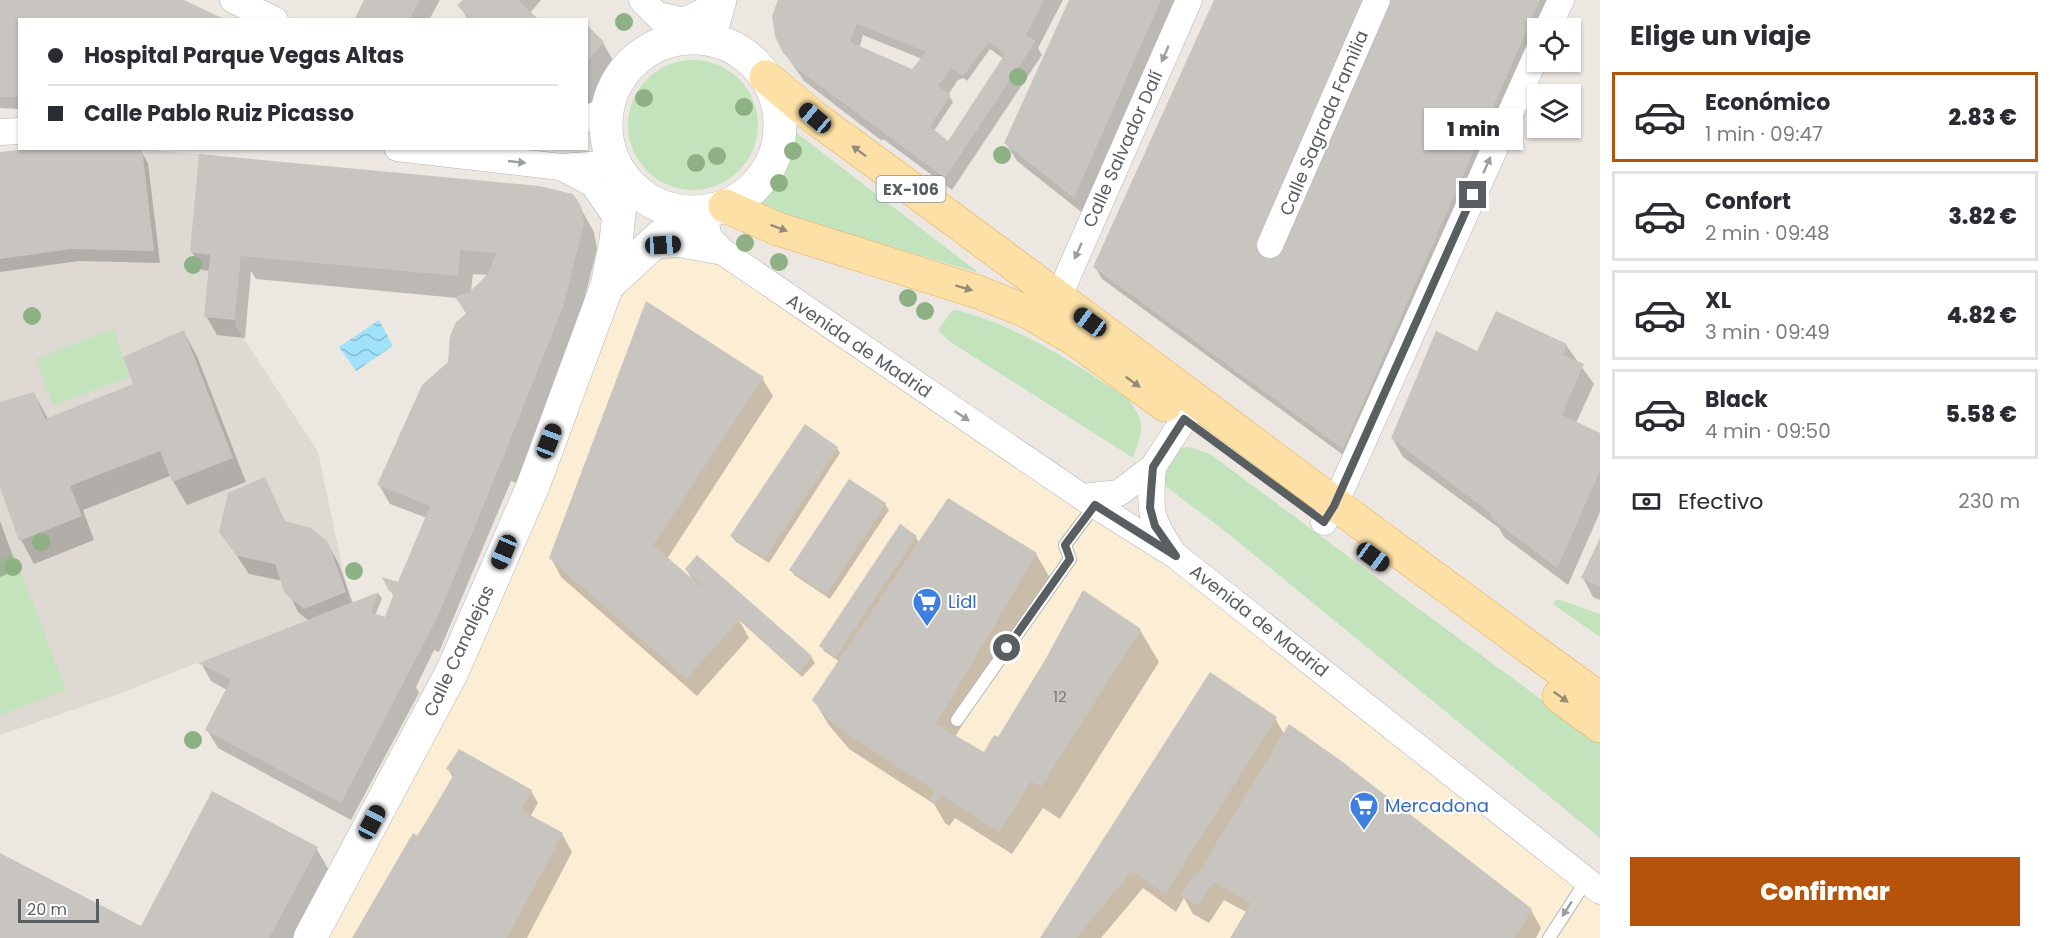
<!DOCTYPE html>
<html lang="es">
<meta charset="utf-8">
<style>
body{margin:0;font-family:Poppins,sans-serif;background:#f7f7f7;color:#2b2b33;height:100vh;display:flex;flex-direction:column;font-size:22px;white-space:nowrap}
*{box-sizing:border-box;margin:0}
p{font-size:20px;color:#7c7c81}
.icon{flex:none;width:33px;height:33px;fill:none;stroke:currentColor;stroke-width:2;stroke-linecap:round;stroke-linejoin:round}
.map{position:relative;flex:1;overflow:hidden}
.panel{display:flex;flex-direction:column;background:#fff;width:450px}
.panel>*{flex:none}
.banner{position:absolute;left:18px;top:18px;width:570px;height:132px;border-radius:0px;box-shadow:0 2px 4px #0004;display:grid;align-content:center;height:132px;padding:0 30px;background:#fff}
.buttons{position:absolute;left:1527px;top:18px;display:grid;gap:12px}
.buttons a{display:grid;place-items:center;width:54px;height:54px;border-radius:0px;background:#fff;box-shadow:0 2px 4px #0004;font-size:30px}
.scale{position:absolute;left:18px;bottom:15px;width:81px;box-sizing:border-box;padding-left:6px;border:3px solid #595e61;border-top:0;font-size:16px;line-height:21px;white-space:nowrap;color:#595e61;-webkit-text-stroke:4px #fff;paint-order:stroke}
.end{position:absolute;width:27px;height:27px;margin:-14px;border:8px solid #595e61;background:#fff;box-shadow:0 0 0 3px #fff}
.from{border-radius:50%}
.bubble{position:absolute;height:42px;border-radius:0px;background:#fff;box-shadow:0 2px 4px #0004;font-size:20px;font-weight:800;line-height:42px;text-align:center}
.car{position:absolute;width:18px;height:36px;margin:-18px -9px;border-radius:8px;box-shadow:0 0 4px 2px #0007;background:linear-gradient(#222 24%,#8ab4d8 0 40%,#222 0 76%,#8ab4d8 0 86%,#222 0)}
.banner b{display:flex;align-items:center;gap:21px;height:57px;font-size:22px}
.banner b+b{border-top:2px solid #e1e1e2}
.banner i{width:15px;height:15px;background:#2b2b33}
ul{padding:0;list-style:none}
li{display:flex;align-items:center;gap:18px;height:90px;margin:0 12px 9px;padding:0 18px;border:3px solid #e1e1e2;border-radius:0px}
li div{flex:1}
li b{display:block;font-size:22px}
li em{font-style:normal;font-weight:800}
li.current{border-color:#b45309}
li>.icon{width:54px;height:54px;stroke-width:1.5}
h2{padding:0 30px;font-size:27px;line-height:72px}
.pay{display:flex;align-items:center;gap:15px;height:66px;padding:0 30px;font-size:22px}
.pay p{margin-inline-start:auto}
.primary-button{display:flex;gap:12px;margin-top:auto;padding:12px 30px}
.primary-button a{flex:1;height:69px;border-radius:0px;background:#b45309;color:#fff;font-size:24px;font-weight:800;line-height:69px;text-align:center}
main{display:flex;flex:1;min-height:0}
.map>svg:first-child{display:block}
.commercial{fill:#fcedd5}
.education{fill:#ded9d2}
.green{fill:#c3e3bd}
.water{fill:url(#water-waves)}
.shadow{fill:#0003;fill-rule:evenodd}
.building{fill:#c8c5c0;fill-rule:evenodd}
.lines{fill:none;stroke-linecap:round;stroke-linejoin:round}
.service-casing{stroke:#b1b5b8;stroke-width:14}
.minor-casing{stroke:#b1b5b8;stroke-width:27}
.secondary-casing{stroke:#b2b7bb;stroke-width:34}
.primary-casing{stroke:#ebac5a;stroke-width:34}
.service{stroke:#fff;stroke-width:12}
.minor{stroke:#fff;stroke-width:26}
.secondary{stroke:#fff;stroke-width:33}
.primary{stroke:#fce0a6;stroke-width:33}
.tree{fill:#8db084}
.oneway{fill:#9b9ea0}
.oneway2{fill:#928c79}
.route{stroke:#595e61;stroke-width:8}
.labels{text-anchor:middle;stroke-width:4.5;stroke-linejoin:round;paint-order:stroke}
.number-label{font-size:15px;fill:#757879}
.shield{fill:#fff;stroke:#8b8e90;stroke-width:1.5}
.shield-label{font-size:16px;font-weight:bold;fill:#595e61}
.street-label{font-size:18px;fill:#595e61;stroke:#fff}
.shop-label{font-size:18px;fill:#366cbe;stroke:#fff;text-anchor:start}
</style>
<main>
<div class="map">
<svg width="1600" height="938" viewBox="0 0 1600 938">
<defs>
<pattern id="water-waves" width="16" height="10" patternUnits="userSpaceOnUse" patternTransform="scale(1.5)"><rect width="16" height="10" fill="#a1e2fb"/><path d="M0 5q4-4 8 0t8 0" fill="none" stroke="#86bacf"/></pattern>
</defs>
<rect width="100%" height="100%" fill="#ece8e1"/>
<path class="commercial" d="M700,246L1082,497L1600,891V938H310L633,259Z"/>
<path class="education" d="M142,149L250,159L235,325L318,452L350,603L113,696L0,735V256L78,248L154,251Z"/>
<path class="green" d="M628 125a65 65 0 1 1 130 0a65 65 0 1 1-130 0Z
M789,127L979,273L744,203C777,186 786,162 789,127Z
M957,310C1021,327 1074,363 1128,399C1147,423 1142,432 1133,458L949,341L938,330L952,311Z
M113,329L131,376L53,406L36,359Z
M1190,447L1210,454L1600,743V838L1230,535L1160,482L1164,467L1177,448Z
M14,553L66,690L0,715V558Z
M1557,599L1600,614V637L1553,604Z"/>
<path class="water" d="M379,320L393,346L356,371L339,347Z"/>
<path class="shadow" d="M0,0H176L20,20V109L0,108Z
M366,0H440L429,20H355Z
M464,0H541L530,13L537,20H468L459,5Z
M780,0H1063L1038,48L1042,55L952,190L883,139L882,141L804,81L783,51ZM863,35L922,59L912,72L859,49ZM990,49L1004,59L949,143L934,131L953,102L948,95L958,80L964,78L967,81Z
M1071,0H1179L1085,215L1017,161L1006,143Z
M1216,0H1551L1350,460L1102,279L1095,267Z
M586,26L603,43L617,67L596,91L603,103L586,112Z
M55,148L141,151L148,163L160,263L79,261L0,272V154Z
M580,207L594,232L597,249L576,332L516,483L511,481L439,652L434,650L416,687L419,693L351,820L218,748L207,730L227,690L211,681L201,663L309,621L298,612L283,581L249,574L221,532L264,479L286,523L327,543L338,562L353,603L379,594L382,599L375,615L389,620L394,597L385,580L399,584L427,518L390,504L379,485L450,363L467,315L457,298L256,279L251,271L245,338L217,335L206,316L210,271L202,270L192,252ZM473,274L489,275L471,292Z
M184,332L197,356L246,482L187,505L170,476L83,510L94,540L34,564L21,540L0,483V405L34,393L48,419L135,385Z
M1566,345L1594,384L1576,423L1600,435V512L1568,585L1504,537L1499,528L1403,457L1392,438Z
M762,378L773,396L667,559L693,581L686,569L811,657L815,663L802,677L739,620L749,638L697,696L561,577L551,558Z
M837,448L840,453L769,563L736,542L732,537Z
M850,481L885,504L889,510L830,599L794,575L791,570Z
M0,521L18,570L0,577Z
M916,537L919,543L1036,554L1050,578L955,737L988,757L998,739L1140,630L1159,662L1060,819L1043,808L1012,854L955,818L949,826L945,823L934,804L849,749L828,724L814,700L840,662L824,651L821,646Z
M1600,540V600L1593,597L1583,578Z
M1275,718L1284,734L1531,910L1541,928L1536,938H1232L1248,913L1224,900L1209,923L1193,914L1184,898L1176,912L1143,888L1101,938H1041L1099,850Z
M448,769L531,791L538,803L530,817L562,834L572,852L527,938H354L453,778Z
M316,848L330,872L295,938H0V854L140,927Z"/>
<path class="building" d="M0,0H184L226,20H20V97H0Z
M364,0H420L409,20H354Z
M463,0H518L539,20H471L457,5Z
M778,0H1044L1026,35L1036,41L945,178L796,68L782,51L775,36L772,16ZM857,24L926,52L912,69L850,42ZM989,42L1005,54L948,141L930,126L951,95L938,86L951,68L963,76Z
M1069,0H1161L1074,198L1004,143Z
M1214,0H1540L1343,449L1093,267Z
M586,24L604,42L586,63Z
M37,148L142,149L154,251L71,249L0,259V152Z
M199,154L539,186L573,194L581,206L584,224L563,307L502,460L439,614L341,803L205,730L231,679L198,663L379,592L371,612L385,617L394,593L389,591L382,577L398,582L430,506L377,485L422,385L448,362L450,336L456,322L467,313L455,297L468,293L479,283L489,272L496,253L460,250L458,276L241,256L235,320L204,317L210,255L190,252Z
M646,301L764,377L653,545L724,606L685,569L697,555L812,656L798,673L740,619L686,679L549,558Z
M1496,311L1567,344L1563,355L1584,364L1562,415L1600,433V471L1557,568L1492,519L1490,513L1391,438L1436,331L1477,351Z
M184,330L233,458L172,482L160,451L70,486L82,516L19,541L0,487V402L34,392L45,419L133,384L123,357Z
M805,424L838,447L765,558L730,536Z
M265,477L285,521L311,528L328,542L346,592L304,609L285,594L275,564L237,556L219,532L228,493Z
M849,479L886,503L827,594L789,570Z
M948,498L1037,553L936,724L984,752L994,735L998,737L1045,660L1083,590L1141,629L1041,787L1031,781L999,832L941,795L936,803L929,799L935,791L834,725L812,700Z
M900,524L917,536L836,657L819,646Z
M1600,538V587L1581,578Z
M1210,672L1277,717L1165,894L1132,871L1076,938H1040Z
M1289,724L1340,760L1532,909L1515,938H1230L1251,903L1213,882L1198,906L1181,895L1195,872L1198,874L1200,870Z
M459,749L532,790L521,810L563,833L507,938H352L413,833L418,836L454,774L446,769Z
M212,791L318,847L269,938H0V853L141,926Z"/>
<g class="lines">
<g class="service-casing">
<path id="service" d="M957,720L1070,559L1065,545L1095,505
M1549,938L1586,881"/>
</g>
<g class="minor-casing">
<path id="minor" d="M233,0L275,20
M642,0L680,38
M658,15L684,21L718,4
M1548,28L1561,0
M586,119L607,110
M0,132L20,131
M397,148L561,167L615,163
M561,167L593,184L617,219
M703,211L709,238L723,252L1082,497L1176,556L1600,891
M1270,245L1377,0
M648,246L679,244L723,252
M1058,298L1189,0
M1153,467C1150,508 1148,516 1172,551
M1082,497L1119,493L1153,467L1196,401
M1324,522L1334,506L1538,52"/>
</g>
<g class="secondary-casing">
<path id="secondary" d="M709,38L720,0
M606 125a87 87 0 1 1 174 0a87 87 0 1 1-174 0Z
M607,286L662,235L699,212
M310,938L452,672L533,486L607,286L616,241L623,177"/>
</g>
<g class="primary-casing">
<path id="primary" d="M766,77L815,118C1078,309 1336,508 1600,699
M725,206L778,229L978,292L1028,312L1076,340L1165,405
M1559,696L1600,726"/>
</g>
<use href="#service" class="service"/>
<use href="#minor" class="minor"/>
<use href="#secondary" class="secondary"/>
<use href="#primary" class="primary"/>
</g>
<g class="tree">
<circle cx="624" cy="22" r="9"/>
<circle cx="1018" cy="77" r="9"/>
<circle cx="644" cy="98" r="9"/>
<circle cx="744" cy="107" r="9"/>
<circle cx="793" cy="151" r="9"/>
<circle cx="1002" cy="155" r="9"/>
<circle cx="717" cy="156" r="9"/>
<circle cx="696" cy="163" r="9"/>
<circle cx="779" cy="183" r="9"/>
<circle cx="745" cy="243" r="9"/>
<circle cx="779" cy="262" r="9"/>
<circle cx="193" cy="265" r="9"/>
<circle cx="908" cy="298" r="9"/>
<circle cx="925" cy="311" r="9"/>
<circle cx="32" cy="316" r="9"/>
<circle cx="41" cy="542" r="9"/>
<circle cx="13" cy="567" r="9"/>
<circle cx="354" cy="571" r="9"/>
<circle cx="193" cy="740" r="9"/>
</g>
<defs><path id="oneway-solid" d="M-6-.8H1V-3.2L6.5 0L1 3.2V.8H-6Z" transform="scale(1.5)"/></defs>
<g class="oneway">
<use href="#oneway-solid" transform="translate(1165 54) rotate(114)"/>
<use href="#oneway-solid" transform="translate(517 162) rotate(6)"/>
<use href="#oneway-solid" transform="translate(1487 165) rotate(-66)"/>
<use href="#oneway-solid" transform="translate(1078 251) rotate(114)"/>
<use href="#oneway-solid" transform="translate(962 416) rotate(34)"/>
<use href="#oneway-solid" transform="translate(1567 909) rotate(123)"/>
</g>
<g class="oneway2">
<use href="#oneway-solid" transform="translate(859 151) rotate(-143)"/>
<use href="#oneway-solid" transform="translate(779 228) rotate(21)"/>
<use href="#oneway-solid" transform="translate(964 288) rotate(17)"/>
<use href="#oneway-solid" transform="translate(1133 382) rotate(36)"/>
<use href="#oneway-solid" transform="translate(1561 697) rotate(36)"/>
</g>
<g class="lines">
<path class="route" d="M1007,648L1070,559L1065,545L1095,505L1176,556L1155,526L1150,508L1151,492L1153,467L1184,419L1324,522L1334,506L1473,195"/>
</g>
<defs>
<g id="supermarket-pin" transform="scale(1.5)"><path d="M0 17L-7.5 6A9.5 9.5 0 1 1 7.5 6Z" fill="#3f7fe0" stroke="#fff"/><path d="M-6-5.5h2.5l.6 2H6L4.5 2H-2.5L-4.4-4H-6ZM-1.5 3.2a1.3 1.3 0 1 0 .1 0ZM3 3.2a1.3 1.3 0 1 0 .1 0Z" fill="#fff"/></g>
</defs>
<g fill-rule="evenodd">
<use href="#supermarket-pin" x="927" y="602"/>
<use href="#supermarket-pin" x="1364" y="806"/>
</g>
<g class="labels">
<g class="number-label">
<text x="1060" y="702">12</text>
</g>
<rect class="shield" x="876.5" y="176" width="69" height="26" rx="4.5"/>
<g class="shield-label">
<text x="911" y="195">EX-106</text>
</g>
<g class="street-label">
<text transform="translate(1324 123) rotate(-67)" y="6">Calle Sagrada Familia</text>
<text transform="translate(1123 149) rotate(-66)" y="6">Calle Salvador Dalí</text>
<text transform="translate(859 346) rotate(34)" y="6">Avenida de Madrid</text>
<text transform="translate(1259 621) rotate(38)" y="6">Avenida de Madrid</text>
<text transform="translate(459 651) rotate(-65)" y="6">Calle Canalejas</text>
</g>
<g class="shop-label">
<text x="948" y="608">Lidl</text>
<text x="1385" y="812">Mercadona</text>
</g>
</g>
</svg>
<div class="buttons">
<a><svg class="icon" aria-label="locate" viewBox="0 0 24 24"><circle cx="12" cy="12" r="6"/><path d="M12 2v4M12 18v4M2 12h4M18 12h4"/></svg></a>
<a><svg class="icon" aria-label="layers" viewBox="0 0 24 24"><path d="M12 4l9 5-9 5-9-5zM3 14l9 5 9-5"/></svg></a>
</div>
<div class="scale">20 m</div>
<i class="end from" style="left:1007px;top:648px"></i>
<i class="end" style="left:1473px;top:195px"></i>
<div class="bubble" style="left:1424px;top:108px;width:99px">1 min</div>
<i class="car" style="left:815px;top:118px;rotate:310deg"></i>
<i class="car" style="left:663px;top:245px;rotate:87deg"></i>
<i class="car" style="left:1090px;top:322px;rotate:306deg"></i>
<i class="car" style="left:549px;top:441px;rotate:21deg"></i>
<i class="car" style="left:504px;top:552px;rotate:203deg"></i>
<i class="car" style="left:1373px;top:557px;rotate:126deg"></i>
<i class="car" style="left:372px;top:822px;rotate:28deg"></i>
<div class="banner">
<b><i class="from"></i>Hospital Parque Vegas Altas</b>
<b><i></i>Calle Pablo Ruiz Picasso</b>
</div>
</div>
<section class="panel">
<h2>Elige un viaje</h2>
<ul>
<li class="current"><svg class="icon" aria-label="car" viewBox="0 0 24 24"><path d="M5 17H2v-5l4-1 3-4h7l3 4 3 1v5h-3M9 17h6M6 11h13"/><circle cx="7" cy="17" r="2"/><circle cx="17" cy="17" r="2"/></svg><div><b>Económico</b><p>1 min · 09:47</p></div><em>2.83 €</em></li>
<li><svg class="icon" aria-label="car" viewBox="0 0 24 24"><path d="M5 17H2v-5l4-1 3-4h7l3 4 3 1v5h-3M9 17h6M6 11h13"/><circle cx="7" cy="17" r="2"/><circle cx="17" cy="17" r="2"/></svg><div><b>Confort</b><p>2 min · 09:48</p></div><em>3.82 €</em></li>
<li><svg class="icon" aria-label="car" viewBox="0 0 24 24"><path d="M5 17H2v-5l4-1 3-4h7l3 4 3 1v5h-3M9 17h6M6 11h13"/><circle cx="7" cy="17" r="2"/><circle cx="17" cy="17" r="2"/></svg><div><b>XL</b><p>3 min · 09:49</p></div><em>4.82 €</em></li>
<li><svg class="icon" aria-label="car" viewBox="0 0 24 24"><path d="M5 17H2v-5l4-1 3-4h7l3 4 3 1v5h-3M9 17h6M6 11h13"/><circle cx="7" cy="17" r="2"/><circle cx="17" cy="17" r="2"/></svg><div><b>Black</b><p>4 min · 09:50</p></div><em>5.58 €</em></li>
</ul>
<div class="pay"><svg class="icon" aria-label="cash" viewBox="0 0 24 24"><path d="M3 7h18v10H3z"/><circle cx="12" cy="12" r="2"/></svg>Efectivo<p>230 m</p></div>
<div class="primary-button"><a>Confirmar</a></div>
</section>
</main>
